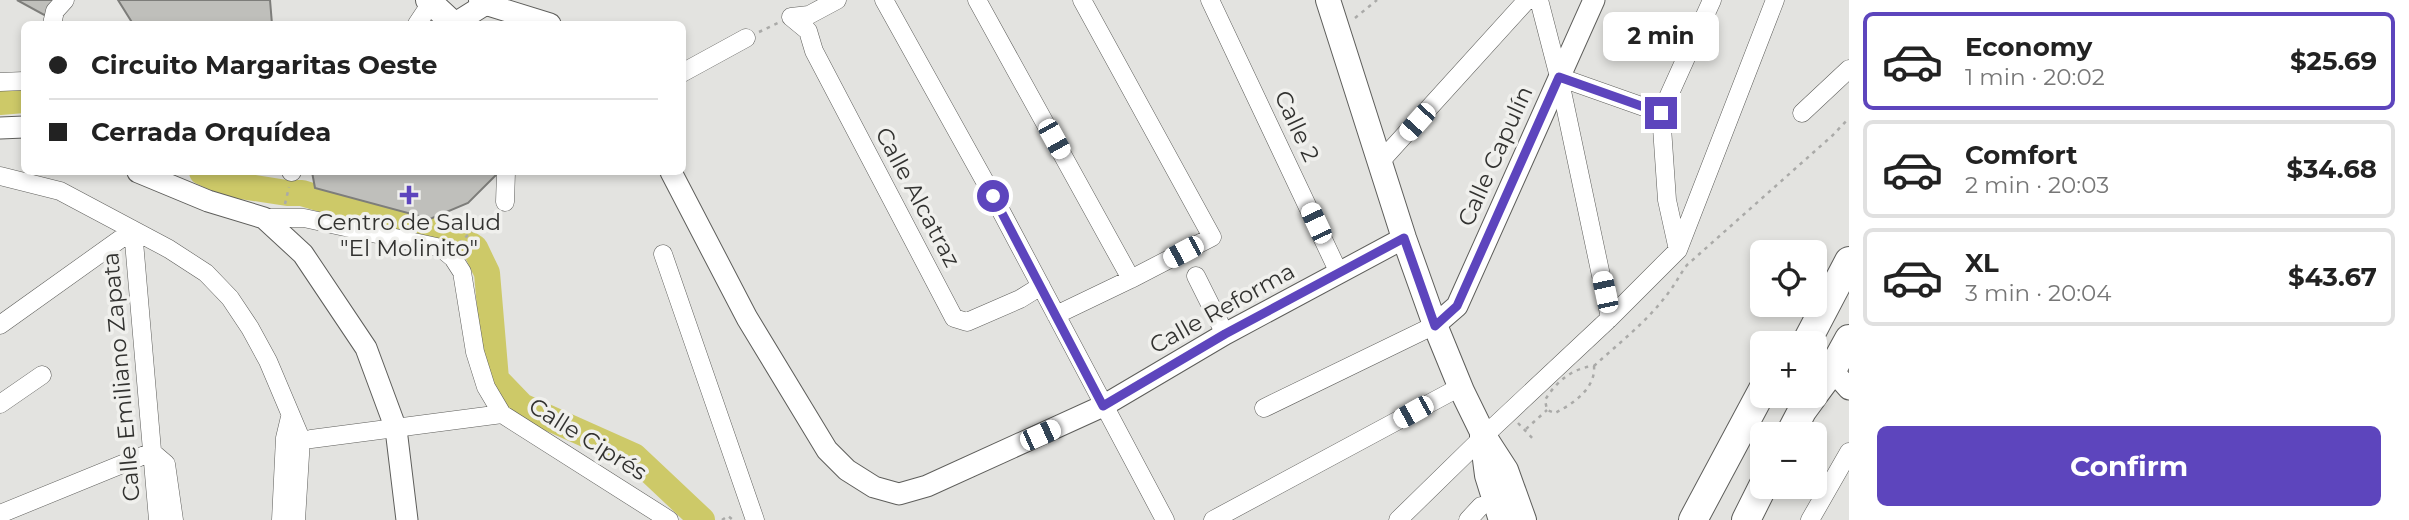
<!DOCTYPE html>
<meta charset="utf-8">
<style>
body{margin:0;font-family:Montserrat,sans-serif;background:#f6f6f6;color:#222;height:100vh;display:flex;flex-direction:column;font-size:26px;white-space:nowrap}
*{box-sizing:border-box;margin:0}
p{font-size:23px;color:#767676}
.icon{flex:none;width:38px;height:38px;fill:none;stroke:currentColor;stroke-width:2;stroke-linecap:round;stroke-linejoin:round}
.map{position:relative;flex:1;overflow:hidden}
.drawer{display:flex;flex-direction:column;background:#fff;width:560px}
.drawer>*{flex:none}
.guide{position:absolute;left:21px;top:21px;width:665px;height:154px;border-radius:10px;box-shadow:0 4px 10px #0003;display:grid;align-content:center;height:154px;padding:0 28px;background:#fff}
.tools{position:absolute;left:1750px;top:240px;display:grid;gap:14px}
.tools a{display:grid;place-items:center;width:77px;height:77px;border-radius:10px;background:#fff;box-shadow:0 4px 10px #0003;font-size:35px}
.end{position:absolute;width:32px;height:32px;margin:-16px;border:9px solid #5d45bd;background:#fff;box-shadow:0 0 0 4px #fff}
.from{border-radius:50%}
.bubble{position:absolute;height:49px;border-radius:10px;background:#fff;box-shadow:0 4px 10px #0003;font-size:23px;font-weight:700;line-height:49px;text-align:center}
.car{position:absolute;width:21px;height:42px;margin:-21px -10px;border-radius:9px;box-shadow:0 0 5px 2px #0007;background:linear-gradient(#fff 24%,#345 0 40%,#fff 0 76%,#345 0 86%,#fff 0)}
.guide b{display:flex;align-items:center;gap:24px;height:66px;font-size:26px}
.guide b+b{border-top:2px solid #e0e0e0}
.guide i{width:18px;height:18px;background:#222}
ul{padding:12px 0 0;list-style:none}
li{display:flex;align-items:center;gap:21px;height:98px;margin:0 14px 10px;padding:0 14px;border:4px solid #e0e0e0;border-radius:10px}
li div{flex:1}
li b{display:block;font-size:26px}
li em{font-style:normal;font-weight:700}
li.active{border-color:#5d45bd}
li>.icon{width:63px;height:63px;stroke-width:1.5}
.cta{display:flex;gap:14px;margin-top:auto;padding:14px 28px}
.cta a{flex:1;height:80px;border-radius:10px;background:#5d45bd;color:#fff;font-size:28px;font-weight:700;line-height:80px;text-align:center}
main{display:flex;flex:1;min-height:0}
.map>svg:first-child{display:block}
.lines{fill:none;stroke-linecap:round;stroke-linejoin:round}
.river{stroke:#cdc968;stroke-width:26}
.building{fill:#bfbfbb;stroke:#7d7d7a;stroke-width:2}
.minor-casing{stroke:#5e5e5b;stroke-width:19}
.tertiary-casing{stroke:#5e5e5b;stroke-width:23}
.secondary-casing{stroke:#5e5e5b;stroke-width:26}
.trunk-casing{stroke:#5e5e5b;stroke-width:30}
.path{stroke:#aaaaa8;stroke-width:2.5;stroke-dasharray:3.5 5;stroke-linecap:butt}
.minor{stroke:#fff;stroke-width:18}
.tertiary{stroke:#fff;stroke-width:21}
.secondary{stroke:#fff;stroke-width:24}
.trunk{stroke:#fff;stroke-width:28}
.route{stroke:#5d45bd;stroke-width:9}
.poi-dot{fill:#5d45bd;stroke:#f0f0ed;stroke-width:2.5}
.labels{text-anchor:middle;stroke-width:7;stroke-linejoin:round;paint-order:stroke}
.street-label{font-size:23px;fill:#323230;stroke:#f0f0ed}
.poi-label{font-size:23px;fill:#323230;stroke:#f0f0ed}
</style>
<main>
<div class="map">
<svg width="1849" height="520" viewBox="0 0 1849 520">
<rect width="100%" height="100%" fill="#e3e3e0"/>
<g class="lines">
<path class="river" d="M0,102L24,100
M202,172L228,184L287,193H302L348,207L449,230L475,248L487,273L496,379L522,406L634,456L702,520"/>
</g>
<path class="building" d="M17,0H57L46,16Z
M118,0H270L272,24H133Z
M312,172H499L468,203L430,219L315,188Z"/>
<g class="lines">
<g class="minor-casing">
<path id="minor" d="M884,0L993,196L1165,520
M977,0L1131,279
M1210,0L1339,273
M1539,0L1559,77L1610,318
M791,17L808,31L814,51L954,318L967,322L1020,299L1041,286
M791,17L809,15L837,0
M52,24L55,11L65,0
M417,24L431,3
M682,73L746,38
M1559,77L1661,113
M0,82L24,81
M1802,113L1849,69
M1380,162L1527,0
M291,172H292
M0,176L60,191L169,249L206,273L230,298L250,328L268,361L301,439L296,520
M505,202L506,172
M264,218H304L441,248L453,258L462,272L475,352L486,387L502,414L669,520
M133,230L158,520
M1678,250L1667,200L1661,113L1712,0
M663,254L755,520
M1196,276L1225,334
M1056,315L1131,279L1212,237L1082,0
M0,325L133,230
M0,404L42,375
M1264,408L1435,325
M311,439L502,414
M0,514L152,452L166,464L174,520
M281,520L285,438L290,417
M1213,520L1460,387
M1398,520L1484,436L1610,318L1678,250L1775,0
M1468,520L1481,506
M1810,520L1849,452"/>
</g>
<g class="tertiary-casing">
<path id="tertiary" d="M485,4L550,24
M454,24L492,0
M0,128L24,127
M138,172L208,201L264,218L303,254L366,348L396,429L407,520
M671,172L747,318L827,450L847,470L874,487L899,494L927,486L1103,406L1225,334L1404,238
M1435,325L1457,306L1594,0
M1832,370L1849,389"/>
</g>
<g class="secondary-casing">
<path id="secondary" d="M428,0L454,24
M481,0L485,4
M1328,0L1404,238L1435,325L1462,391L1484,436L1506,470L1524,520"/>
</g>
<g class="trunk-casing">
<path id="trunk" d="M1806,343L1849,261
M1815,393L1832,370L1849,339
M1790,434L1802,411L1813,396
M1484,436L1489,475L1503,520
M1693,520L1762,391
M1746,520L1763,486"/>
</g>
<path class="path" d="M1355,18L1377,0
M759,32L778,23
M285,204L289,187
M459,243L486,219L494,229
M1594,366C1619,343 1649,320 1669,292C1676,283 1680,274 1687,265L1833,135L1849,118
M1594,366C1596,388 1573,404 1555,413L1547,410L1545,400C1556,382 1572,368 1594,366Z
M1518,423L1535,441
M1526,429L1547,410
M722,520L728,516L733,520"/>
<use href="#minor" class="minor"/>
<use href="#tertiary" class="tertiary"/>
<use href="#secondary" class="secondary"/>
<use href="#trunk" class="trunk"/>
</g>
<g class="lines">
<path class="route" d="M993,196L1103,406L1225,334L1404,238L1435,326L1457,306L1559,77L1661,113"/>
</g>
<path class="poi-dot" d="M405.5 184.5h7v7h7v7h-7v7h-7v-7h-7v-7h7z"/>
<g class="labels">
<g class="street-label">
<text transform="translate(1297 126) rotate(65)" y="8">Calle 2</text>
<text transform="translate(1495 156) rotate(-66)" y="8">Calle Capulín</text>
<text transform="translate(918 197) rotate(62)" y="8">Calle Alcatraz</text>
<text transform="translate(1222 308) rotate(-29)" y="8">Calle Reforma</text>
<text transform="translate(121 377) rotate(-95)" y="8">Calle Emiliano Zapata</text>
<text transform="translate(588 439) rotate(32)" y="8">Calle Ciprés</text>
</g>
<g class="poi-label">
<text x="409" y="230">Centro de Salud<tspan x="409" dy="26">"El Molinito"</tspan></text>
</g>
</g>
</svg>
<div class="tools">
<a><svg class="icon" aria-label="locate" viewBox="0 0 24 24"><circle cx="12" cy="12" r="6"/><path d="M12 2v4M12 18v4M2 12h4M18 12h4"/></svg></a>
<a>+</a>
<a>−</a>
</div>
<i class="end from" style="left:993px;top:196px"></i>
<i class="end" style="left:1661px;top:113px"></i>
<div class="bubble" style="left:1603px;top:12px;width:116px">2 min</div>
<i class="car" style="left:1417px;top:122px;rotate:222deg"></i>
<i class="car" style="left:1054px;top:139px;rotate:151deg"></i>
<i class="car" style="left:1316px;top:223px;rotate:335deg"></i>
<i class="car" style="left:1183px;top:252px;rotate:242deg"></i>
<i class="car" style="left:1605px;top:292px;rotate:348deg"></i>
<i class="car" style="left:1413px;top:412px;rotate:241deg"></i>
<i class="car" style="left:1040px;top:435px;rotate:66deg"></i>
<div class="guide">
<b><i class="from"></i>Circuito Margaritas Oeste</b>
<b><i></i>Cerrada Orquídea</b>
</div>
</div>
<section class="drawer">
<ul>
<li class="active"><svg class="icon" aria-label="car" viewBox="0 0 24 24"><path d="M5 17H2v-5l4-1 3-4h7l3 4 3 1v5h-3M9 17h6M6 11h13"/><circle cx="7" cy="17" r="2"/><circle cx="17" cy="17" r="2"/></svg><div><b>Economy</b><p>1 min · 20:02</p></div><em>$25.69</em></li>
<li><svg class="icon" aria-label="car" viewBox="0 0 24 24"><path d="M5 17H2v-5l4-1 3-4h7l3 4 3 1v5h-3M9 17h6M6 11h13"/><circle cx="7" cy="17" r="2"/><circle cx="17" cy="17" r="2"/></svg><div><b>Comfort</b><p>2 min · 20:03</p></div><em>$34.68</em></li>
<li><svg class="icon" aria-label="car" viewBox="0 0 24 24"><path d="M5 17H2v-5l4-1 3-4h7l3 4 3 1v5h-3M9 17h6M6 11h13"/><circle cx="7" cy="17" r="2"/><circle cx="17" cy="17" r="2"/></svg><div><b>XL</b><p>3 min · 20:04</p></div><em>$43.67</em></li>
</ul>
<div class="cta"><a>Confirm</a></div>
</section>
</main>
